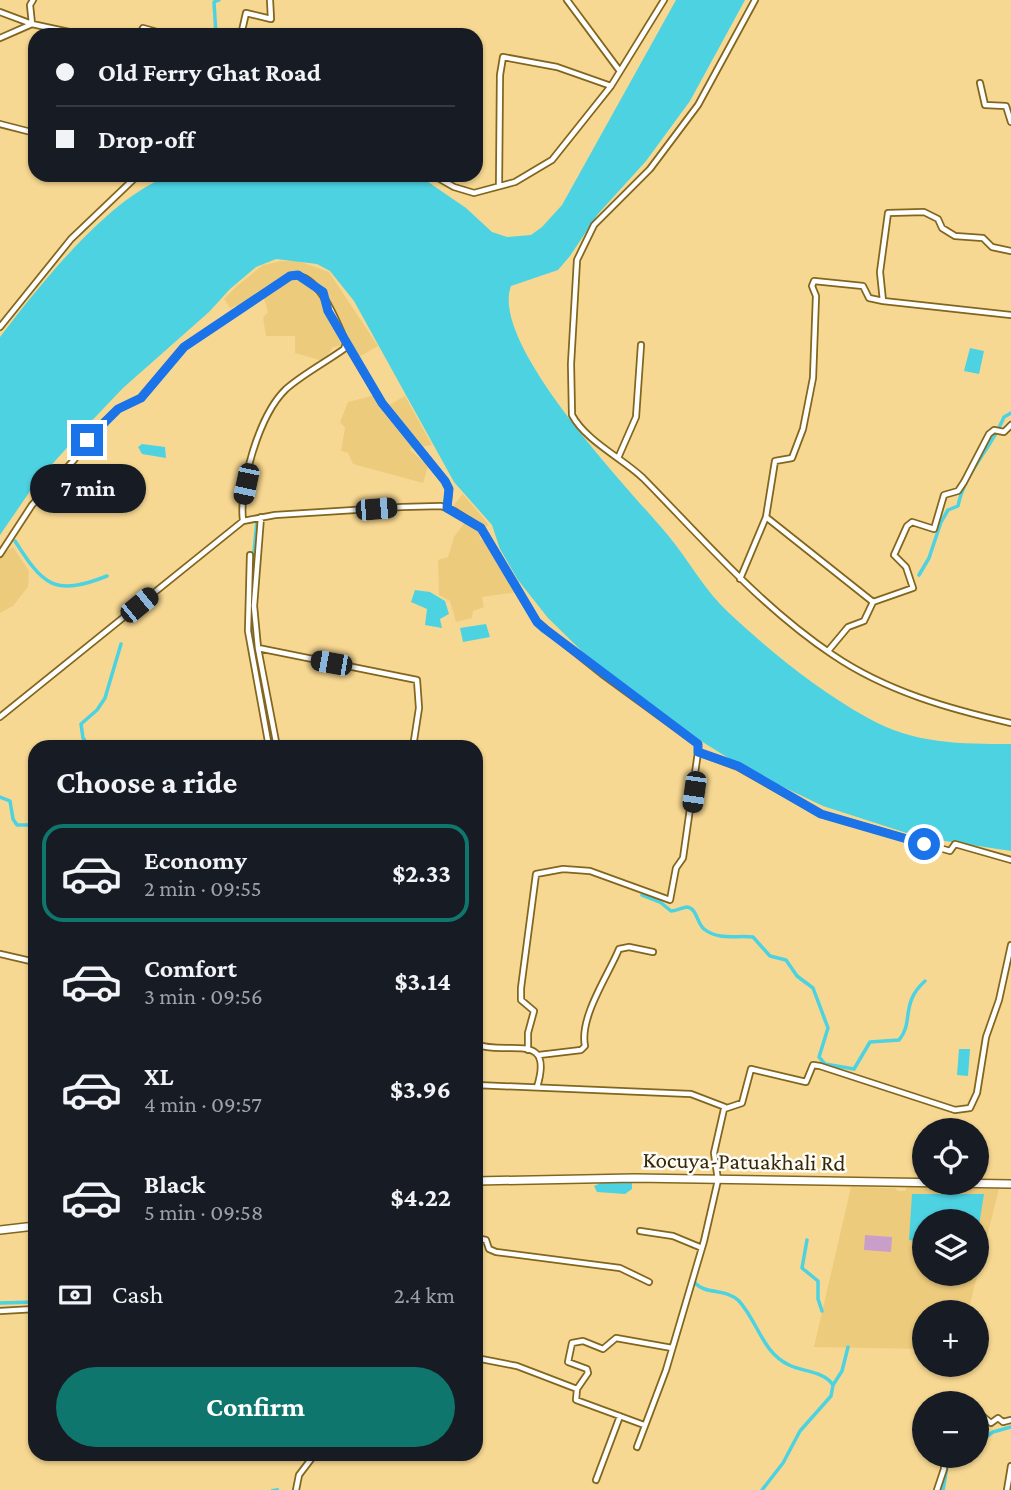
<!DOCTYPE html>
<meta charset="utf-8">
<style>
body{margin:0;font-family:"Crimson Pro",serif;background:#20242c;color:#f1f3f6;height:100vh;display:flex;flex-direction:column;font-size:26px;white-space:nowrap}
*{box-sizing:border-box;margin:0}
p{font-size:23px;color:#9ea1a6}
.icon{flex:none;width:38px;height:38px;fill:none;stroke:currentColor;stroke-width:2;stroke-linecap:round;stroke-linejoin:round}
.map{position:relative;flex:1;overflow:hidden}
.panel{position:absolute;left:28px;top:740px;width:455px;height:721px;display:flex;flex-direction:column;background:#171b24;border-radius:21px;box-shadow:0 2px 5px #0004}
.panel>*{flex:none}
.top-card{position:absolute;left:28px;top:28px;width:455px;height:154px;border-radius:21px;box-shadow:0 2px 5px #0004;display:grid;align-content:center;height:154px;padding:0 28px;background:#171b24}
.buttons{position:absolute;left:912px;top:1118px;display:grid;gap:14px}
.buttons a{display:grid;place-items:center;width:77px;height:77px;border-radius:50%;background:#171b24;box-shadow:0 2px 5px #0004;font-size:35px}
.end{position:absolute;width:32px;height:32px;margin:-16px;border:9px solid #1a73e8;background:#fff;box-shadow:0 0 0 4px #fff}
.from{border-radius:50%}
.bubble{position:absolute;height:49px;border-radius:24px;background:#171b24;box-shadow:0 2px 5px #0004;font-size:23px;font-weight:700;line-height:49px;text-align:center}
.car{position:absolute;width:21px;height:42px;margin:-21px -10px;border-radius:9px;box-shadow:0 0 5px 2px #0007;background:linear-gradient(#222 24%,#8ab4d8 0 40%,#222 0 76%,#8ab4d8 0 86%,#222 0)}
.top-card b{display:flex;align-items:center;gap:24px;height:66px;font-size:26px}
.top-card b+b{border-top:2px solid #363941}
.top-card i{width:18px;height:18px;background:#f1f3f6}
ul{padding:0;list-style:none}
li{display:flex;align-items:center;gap:21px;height:98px;margin:0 14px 10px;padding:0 14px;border:4px solid transparent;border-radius:21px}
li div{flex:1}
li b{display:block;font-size:26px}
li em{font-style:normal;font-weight:700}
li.on{border-color:#0f766e}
li>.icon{width:63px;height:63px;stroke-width:1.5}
h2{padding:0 28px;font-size:32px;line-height:84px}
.pay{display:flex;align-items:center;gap:18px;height:77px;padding:0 28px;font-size:26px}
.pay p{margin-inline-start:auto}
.button{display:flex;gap:14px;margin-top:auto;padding:14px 28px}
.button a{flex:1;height:80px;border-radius:42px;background:#0f766e;color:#fff;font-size:28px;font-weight:700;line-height:80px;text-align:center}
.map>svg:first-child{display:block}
.built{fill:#edcb7d;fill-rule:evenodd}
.green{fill:#c99fc9}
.water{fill:#4dd2e2}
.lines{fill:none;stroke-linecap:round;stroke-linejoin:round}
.stream{stroke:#4dd2e2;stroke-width:2}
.canal{stroke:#4dd2e2;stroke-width:3.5}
.minor-casing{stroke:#82661e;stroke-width:8}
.major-casing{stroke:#82661e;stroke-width:10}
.minor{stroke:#fff;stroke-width:4.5}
.major{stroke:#fff;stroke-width:7}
.route{stroke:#1a73e8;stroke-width:9}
.labels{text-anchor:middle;stroke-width:5;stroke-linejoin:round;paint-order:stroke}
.street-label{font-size:23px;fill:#34280b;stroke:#fffcf5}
</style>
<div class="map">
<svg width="1011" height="1490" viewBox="0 0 1011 1490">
<rect width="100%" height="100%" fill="#f7d892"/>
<path class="built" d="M282,261H298L329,272L378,346L359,357L346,336L342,337L340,346L333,347L323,361L295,353V336H266L263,318L268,312L263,296L239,311L235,305L231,309L224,299L237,286L263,265Z
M375,395L384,408L405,396L432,445L409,449L428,466L423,483L353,464L348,453L341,451L345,428L340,422L348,402Z
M463,494L489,525L479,531L480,539L487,543L518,592L482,597L484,607L473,611L472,618L456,622L450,601L439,595L438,560L448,557L454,537L468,518L452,507Z
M13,547L29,571L28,587L13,606L0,613V556Z
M851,1187L895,1188L898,1191H905L907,1187L999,1189L968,1312H924V1349L814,1347ZM924,1222H976V1274H924Z"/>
<path class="green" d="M865,1235L892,1237L891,1252L864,1250Z"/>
<path class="water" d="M676,0H745L690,101L646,161L598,214L570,256L558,270L511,286C489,344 629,489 667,534C688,559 705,591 729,613C771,652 817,690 868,718C913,744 961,744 1011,744V851L919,837L823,806L746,769L701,741L596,665L548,618L518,580L500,549L492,525L454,482L354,301L330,271L317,264L276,259L256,267L230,289L209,312L123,388L83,430L37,481L0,535V337C38,287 111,194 172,175H418L466,208L492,232L507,237L531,235L542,227L562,205Z
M970,348L984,351L979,374L964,371Z
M142,444L165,447L166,458L142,454L138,447Z
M415,590L430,592L445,601L449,614L440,619L442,628L425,625L427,609L411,602Z
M486,624L490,637L463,642L460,628Z
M959,1049H970L968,1076L957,1075Z
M601,1183H632V1189L625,1194L597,1192L594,1186Z
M912,1194H984L977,1238L976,1222H924V1242L909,1240Z"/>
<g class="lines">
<path class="stream" d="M272,1490L278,1489"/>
<path class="canal" d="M216,35L214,2L219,0
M15,541C43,585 54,597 107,576
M919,575L929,558L941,522L948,510L958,506C964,474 992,447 1004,417L1011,413
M251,582L257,521
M251,614L253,648
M262,697L272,747
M90,747L83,738L81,724L97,710L105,698L121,644
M0,797L10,801L13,819L17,825H35
M642,895L660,902L671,911C677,911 683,907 687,907C697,908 697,924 704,929C719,941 737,935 753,937L770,956L786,960L797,976L813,988L828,1028L819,1057L825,1064L854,1069L870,1042L899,1040C914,1023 900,1003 925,981
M807,1240L802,1268L818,1281V1299L822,1311
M695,1283C706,1295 726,1288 739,1301C758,1322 762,1352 789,1365C803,1372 824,1371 833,1385L831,1396L800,1431L783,1463L762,1490
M0,1303L35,1302
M833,1385L842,1371L848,1347
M976,1444L993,1432L1011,1427
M943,1490L948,1462L955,1456"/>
<g class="minor-casing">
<path id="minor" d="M567,0L619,70
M755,0L698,105L650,169L594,225L577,260L571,364L572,415C586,441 622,458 643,478C704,540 760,606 833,655C886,691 949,709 1011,723
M0,12L32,24L83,35
M139,35L143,28L168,35
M241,35L246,13L271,19L270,0
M0,38L32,24L30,5L33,0
M980,83L985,105L1006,106L1011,122
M0,124L35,133
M433,175L454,187L474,193L515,182L552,160L611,86L664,0
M499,186L500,75L503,57L557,67L611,86
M883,301L880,272L888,213L924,212L938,219L942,228L955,236L983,238L992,247L1011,251
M0,327L71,239L138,175
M346,343L382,403L445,481L449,489L447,508
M618,458L636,417L641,345
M261,517L254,606L258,648L417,680L419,708L413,747
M766,517L873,602
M0,554L32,505L74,460L96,430L118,409L141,398L184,347L290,276C318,270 337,322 346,343L344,349C326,362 303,374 286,389C259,415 239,485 243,521
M250,555L248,631L269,747
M740,579L766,517L775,461L792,458L803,429L813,378L816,296L812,286L814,281L863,286L869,298L883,301L1011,315
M258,648L277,747
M828,651L848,627L864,621L873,602L913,588L906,567L894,555L907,526L912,522L934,529L944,495L958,491L964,482L989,434L994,430L1004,432L1011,425
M0,717L243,521L275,515L402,507L441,506L454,511L481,528L537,622L602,674L698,744V752L738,767L821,814L950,851L955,844L1011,860
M0,954L35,962
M476,1044C506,1057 555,1029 537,1087
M528,1050V1033L534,1011L521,1000V988L536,874L563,869L590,871L670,900L676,868L683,858L698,752
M539,1055L581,1050L585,1046C579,1017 609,974 619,949L629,947L653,952
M476,1085L691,1094L725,1107
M640,1231L673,1236L702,1248
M476,1238L486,1240L489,1249L496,1252L620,1268L649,1282
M0,1311L35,1309
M476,1358L517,1366L577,1389L576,1400L644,1425
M577,1389L588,1373L587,1369L568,1362L572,1343L583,1341L603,1349L616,1338L672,1348
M976,1411L991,1423L998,1418L1003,1422L1011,1420
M637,1447L666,1370L704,1241L718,1180L714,1153L724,1109L742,1103L751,1069L806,1082L813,1065L820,1066L955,1110L970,1108L977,1093L986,1037L999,1000L1011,945
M596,1480L620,1416
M296,1490L299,1475L315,1454
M937,1490L944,1469V1456
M1007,1490L1011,1466"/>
</g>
<g class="major-casing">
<path id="major" d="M476,1181L634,1178L1011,1184
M0,1230L35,1226"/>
</g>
<use href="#minor" class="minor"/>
<use href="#major" class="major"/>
</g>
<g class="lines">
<path class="route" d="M87,440L118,409L141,398L184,347L290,276L298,275L323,292L328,311L382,403L445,481L449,489L447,508L481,528L537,622L545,629L698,744V752L738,766L821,814L924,844"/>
</g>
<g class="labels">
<g class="street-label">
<text transform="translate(744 1161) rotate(1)" y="8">Kocuya-Patuakhali Rd</text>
</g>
</g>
</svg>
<div class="buttons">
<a><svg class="icon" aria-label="locate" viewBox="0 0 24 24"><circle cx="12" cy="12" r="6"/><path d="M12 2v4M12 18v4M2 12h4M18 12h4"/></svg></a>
<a><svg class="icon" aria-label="layers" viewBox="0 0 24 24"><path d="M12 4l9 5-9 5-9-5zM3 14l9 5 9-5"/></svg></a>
<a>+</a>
<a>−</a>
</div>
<i class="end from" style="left:924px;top:844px"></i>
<i class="end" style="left:87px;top:440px"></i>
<div class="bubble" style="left:30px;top:464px;width:116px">7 min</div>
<i class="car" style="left:246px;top:484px;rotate:192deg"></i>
<i class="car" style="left:376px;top:509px;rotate:85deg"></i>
<i class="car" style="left:139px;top:605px;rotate:51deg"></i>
<i class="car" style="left:331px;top:663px;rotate:280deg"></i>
<i class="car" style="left:694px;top:792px;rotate:188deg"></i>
<div class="top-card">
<b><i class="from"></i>Old Ferry Ghat Road</b>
<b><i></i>Drop-off</b>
</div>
<section class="panel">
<h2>Choose a ride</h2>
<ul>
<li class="on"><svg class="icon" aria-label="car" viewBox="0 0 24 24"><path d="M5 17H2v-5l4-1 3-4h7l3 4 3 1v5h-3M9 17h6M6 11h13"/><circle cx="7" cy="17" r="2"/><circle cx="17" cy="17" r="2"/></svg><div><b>Economy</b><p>2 min · 09:55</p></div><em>$2.33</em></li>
<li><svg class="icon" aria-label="car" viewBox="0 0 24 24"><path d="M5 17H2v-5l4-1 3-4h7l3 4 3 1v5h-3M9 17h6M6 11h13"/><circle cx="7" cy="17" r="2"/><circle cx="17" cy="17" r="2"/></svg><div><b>Comfort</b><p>3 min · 09:56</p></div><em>$3.14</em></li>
<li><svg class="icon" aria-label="car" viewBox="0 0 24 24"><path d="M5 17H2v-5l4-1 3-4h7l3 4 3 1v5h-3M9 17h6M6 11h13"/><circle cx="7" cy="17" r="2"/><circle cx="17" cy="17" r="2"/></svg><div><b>XL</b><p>4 min · 09:57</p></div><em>$3.96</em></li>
<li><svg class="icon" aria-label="car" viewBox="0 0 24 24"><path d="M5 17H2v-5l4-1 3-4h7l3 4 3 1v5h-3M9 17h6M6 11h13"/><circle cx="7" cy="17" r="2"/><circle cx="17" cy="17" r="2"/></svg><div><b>Black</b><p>5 min · 09:58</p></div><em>$4.22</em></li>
</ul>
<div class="pay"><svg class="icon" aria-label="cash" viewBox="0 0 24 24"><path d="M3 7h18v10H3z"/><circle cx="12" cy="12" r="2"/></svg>Cash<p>2.4 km</p></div>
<div class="button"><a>Confirm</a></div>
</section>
</div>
